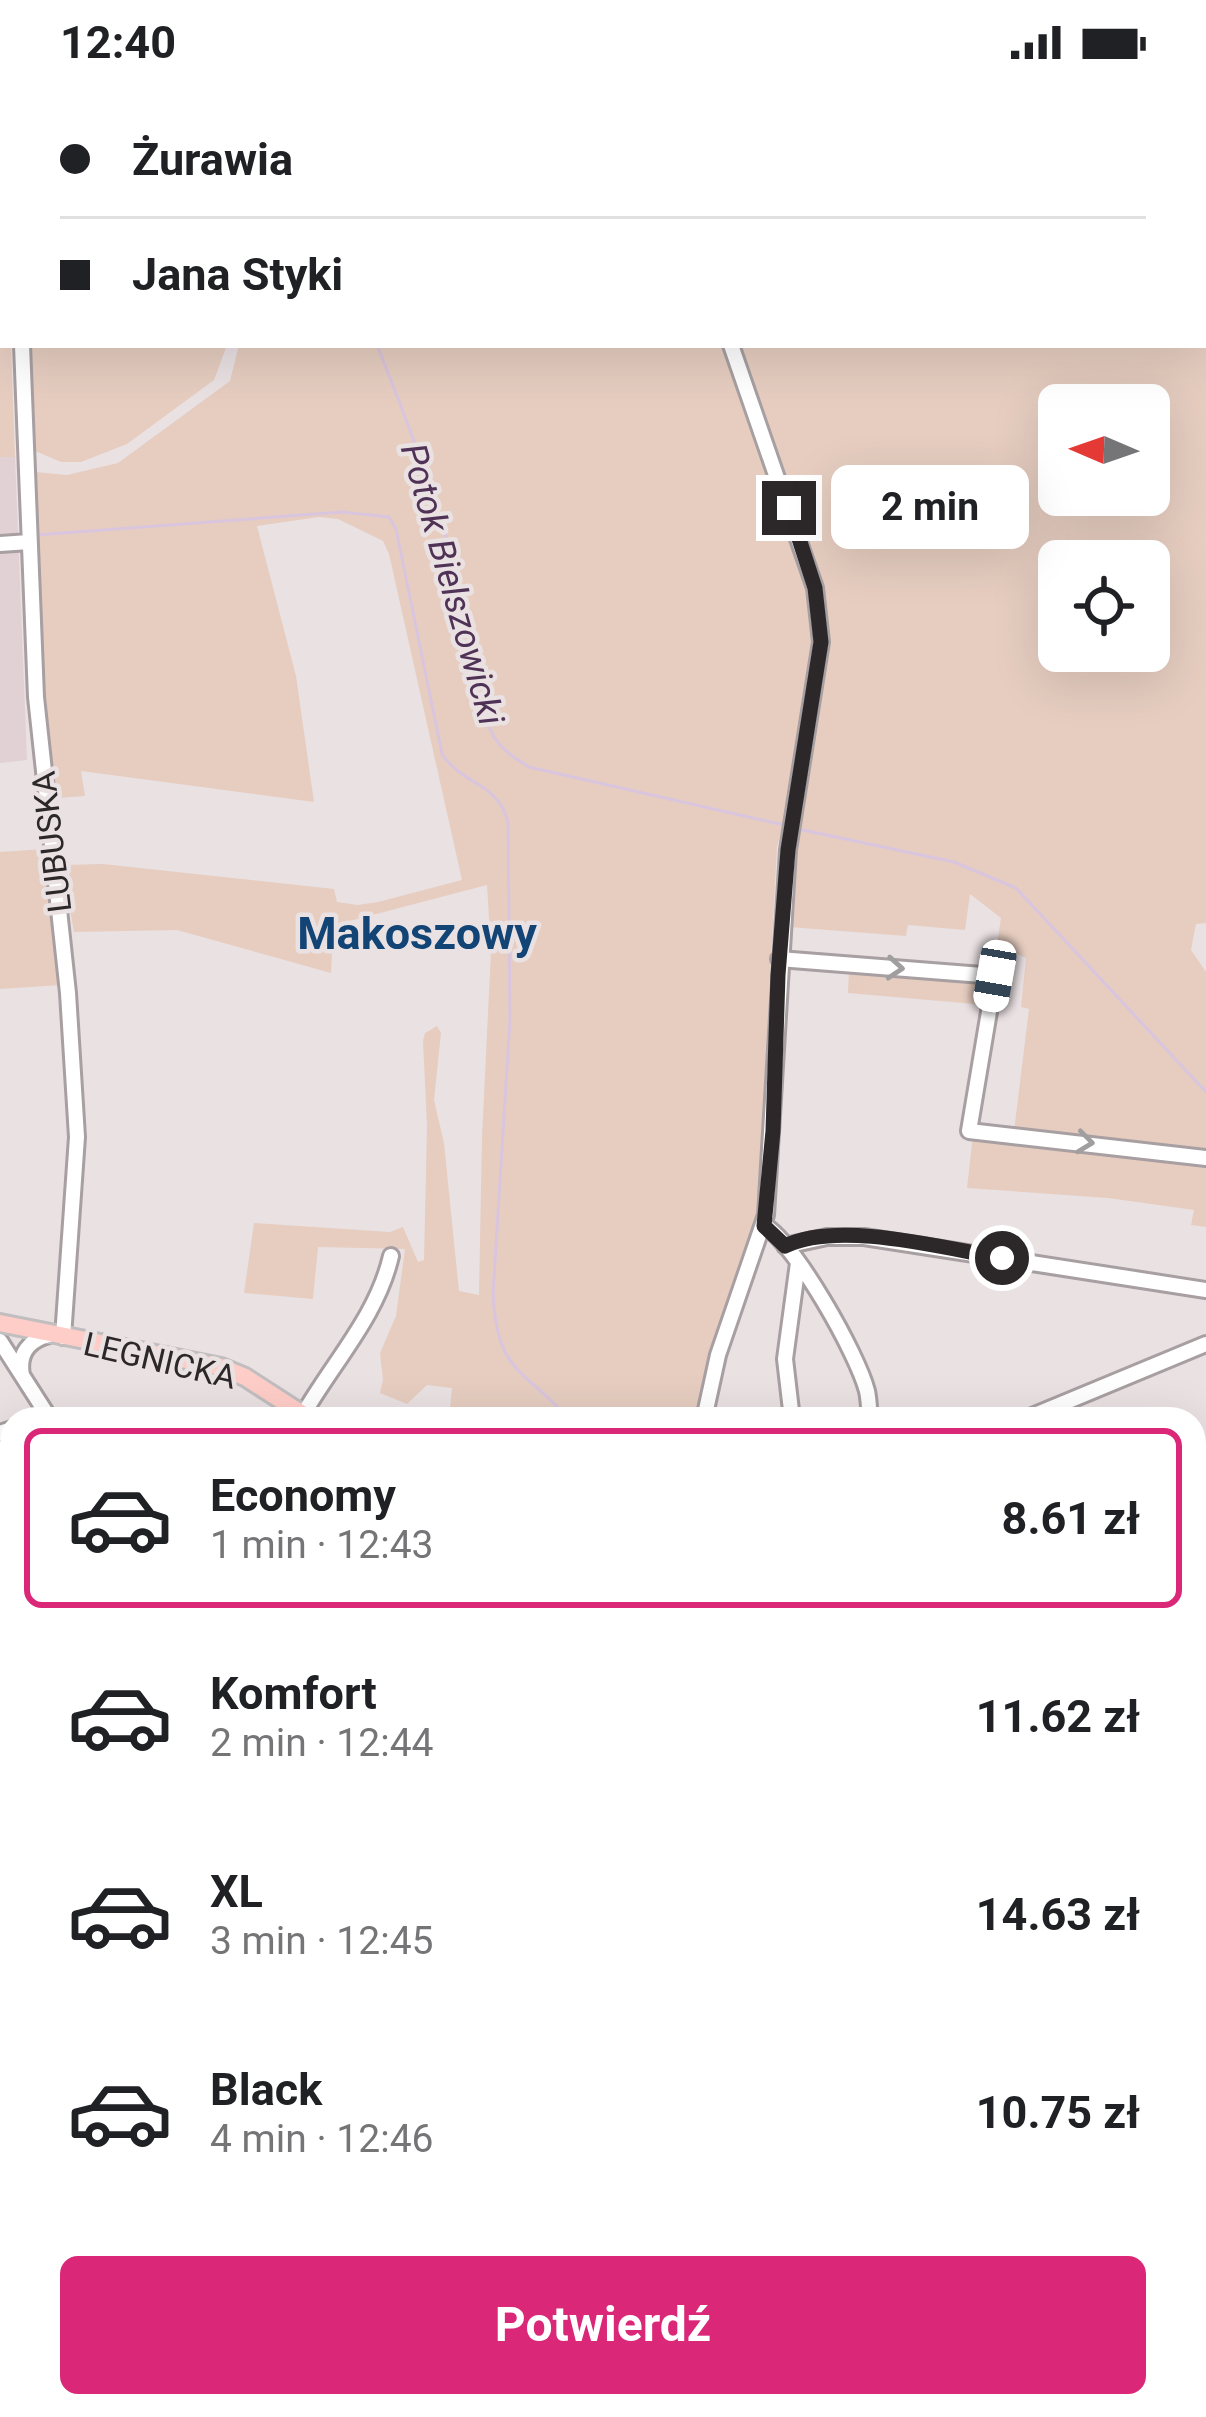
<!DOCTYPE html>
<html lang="pl">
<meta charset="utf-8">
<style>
body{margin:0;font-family:Roboto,sans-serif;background:#f6f6f6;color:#202124;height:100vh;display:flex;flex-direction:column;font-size:45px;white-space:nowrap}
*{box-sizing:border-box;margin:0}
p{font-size:39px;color:#757577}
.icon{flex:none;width:66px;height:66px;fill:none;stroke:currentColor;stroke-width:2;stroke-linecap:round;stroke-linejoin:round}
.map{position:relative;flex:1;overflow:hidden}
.details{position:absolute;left:0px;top:1323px;width:1206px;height:1011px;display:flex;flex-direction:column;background:#fff;border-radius:36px 36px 0 0;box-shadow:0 12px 48px #0002}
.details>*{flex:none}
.top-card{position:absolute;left:0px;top:0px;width:1206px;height:264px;box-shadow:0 12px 48px #0002;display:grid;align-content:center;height:264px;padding:0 60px;background:#fff}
.needle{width:78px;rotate:272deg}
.tools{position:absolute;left:1038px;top:300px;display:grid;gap:24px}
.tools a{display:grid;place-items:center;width:132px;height:132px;border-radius:18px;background:#fff;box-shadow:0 12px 48px #0002;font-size:60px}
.end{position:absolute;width:54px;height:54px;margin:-27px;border:15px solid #2c2829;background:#fff;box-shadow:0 0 0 6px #fff}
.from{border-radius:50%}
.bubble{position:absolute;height:84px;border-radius:18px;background:#fff;box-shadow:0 12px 48px #0002;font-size:39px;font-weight:700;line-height:84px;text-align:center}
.car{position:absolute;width:36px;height:72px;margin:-36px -18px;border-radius:15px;box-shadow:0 0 9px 3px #0007;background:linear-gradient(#fff 24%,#345 0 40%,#fff 0 76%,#345 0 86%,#fff 0)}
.top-card b{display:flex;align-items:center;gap:42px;height:114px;font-size:45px}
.top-card b+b{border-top:3px solid #e0e0e0}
.top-card i{width:30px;height:30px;background:#202124}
ul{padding:21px 0 0;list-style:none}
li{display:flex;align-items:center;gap:36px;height:180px;margin:0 24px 18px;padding:0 36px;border:6px solid transparent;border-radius:18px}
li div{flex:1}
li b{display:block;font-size:45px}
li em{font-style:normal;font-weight:700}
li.on{border-color:#db2777}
li>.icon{width:108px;height:108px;stroke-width:1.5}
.primary-button{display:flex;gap:24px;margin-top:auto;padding:24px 60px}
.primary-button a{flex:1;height:138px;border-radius:18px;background:#db2777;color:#fff;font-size:48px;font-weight:700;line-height:138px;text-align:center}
.status{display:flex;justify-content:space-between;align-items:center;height:84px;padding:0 60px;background:#fff;direction:ltr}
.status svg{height:33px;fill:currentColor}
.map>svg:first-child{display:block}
.built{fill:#e1d1d4}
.green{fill:#e6cdc0;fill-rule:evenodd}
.water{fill:#d9c5de}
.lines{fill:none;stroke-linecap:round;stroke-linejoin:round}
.stream{stroke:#d9c5de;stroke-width:3}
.minor-casing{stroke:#a79fa1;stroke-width:20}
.major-casing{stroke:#c0bebf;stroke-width:22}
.minor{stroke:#fff;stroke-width:14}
.major{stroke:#ffcdc7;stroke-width:16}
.oneway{stroke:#a09e9f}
.route{stroke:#2c2829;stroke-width:15}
.labels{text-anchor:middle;stroke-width:9;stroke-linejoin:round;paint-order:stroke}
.street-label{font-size:33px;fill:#2c2829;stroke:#eae1e3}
.water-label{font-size:36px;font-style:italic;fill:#4f3256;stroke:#eae1e3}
.district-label{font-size:45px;font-weight:bold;fill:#124476;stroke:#eae1e3}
</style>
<div class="status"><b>12:40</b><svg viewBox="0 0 49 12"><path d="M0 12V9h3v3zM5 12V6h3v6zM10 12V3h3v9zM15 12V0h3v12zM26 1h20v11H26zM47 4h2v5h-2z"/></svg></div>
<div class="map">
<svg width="1206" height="2333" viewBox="0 0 1206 2333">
<rect width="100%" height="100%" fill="#eae1e3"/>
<path class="built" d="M0,373H15L27,676L0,679Z"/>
<path class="green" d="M0,0H481L3,3V51Z
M923,0H1206V839L1196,840L1191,866L1206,888V1069L1014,1047L1029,925L1021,923L1026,874L997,861L1001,834L970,810L965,846L908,841L906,852L789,843L794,758L827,553L820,503L735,261H1203V3H919ZM1059,321H1149V411H1059ZM1059,477H1149V567H1059Z
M0,113L3,261H11L15,373H0Z
M227,261L214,296L127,360L81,378H61L35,367L27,262Z
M239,261H723L809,508L815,560L795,696L777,763L758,1121L750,1158L694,1335H449L452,1304L427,1301L407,1320L380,1309L383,1296L380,1269L396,1232L405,1165L318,1163L313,1215L244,1209L254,1139L390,1148L403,1143L418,1178L424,1176L427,1042L423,957L425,949L437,942L441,949L434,1016L444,1059L459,1207L479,1211L482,1053L491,867L487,801L342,839L333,851L331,889L177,846L74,848L62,781L103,780L334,805L337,818L358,821L378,818L462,796L389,470L383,457L338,435L319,433L257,442L296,592L314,718L81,687L85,712L57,714L43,611L36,388L67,391L118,379L230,297Z
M45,765L60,901L0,905V768Z
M849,884L986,894L990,900L986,921L848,909Z
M973,1051L1206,1077V1143L1191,1141L1194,1126L1108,1114L967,1104Z
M1206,1409V1639L1194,1644V1413Z
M1206,1677L1203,1919L1206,1942L1194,1934V1681Z
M1194,2108L1206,2116V2313L1194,2302Z
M0,2185L12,2204V2322H316L304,2333H73L0,2323Z
M343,2322H834C810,2333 811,2333 788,2325C778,2322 709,2329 698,2333H331Z
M933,2322H1114L1136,2333H945L937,2331Z"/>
<path class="water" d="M834,2322H933L937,2331L945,2333H698C709,2329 778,2322 788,2325C811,2333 811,2333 834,2322Z"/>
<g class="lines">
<path class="stream" d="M469,3L471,0
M377,261C408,339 438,417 459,499C470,545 471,613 494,653C503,667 516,675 529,683L784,741
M36,451L342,428L389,433L396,445L442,670C464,703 497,697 508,738L510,935L493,1210C497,1289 522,1283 569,1335
M0,452L17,451
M798,745L954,778L1016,804L1206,1008
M1194,1804L1206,1776
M1194,2163L1206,2173
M1194,2242L1206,2253
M795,2322L797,2332"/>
<g class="minor-casing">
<path id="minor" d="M0,67L3,81
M22,261L36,613L68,909L77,1053L63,1253
M0,460L29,458
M779,875L995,892L969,1047L1206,1074
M764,1141C796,1161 857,1269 867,1307C869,1316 869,1326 870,1335
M785,1162L827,1153H864L1206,1206
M0,1257L50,1335
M22,1291C18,1270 29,1256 49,1251
M306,1335L307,1324C337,1274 378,1229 391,1172
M704,1335L718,1271L766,1131L788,766L821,558L815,504L731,261
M792,1335L785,1275L798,1179
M1025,1335L1206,1260
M0,1349L12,1345
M0,1477L12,1474
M0,1509L12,1508
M0,1670L12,1667
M0,1749L12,1747
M0,1797L12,1795
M0,1870L12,1867
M0,2044L12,2042
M0,2165L12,2155"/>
</g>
<g class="major-casing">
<path id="major" d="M0,1239L221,1283L245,1293L310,1335
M1194,1945L1206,1952"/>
</g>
<use href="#minor" class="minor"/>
<use href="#major" class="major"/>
</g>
<defs><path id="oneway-chevron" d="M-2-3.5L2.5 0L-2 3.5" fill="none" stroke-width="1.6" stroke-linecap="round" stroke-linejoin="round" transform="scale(3)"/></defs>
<g class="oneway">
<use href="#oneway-chevron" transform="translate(895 884) rotate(4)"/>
<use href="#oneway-chevron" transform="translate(1085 1058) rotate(7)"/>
</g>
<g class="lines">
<path class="route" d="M789,424L815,504L821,558L788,766L778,891L773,1047L764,1142L785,1162C839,1136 943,1164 1002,1174"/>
</g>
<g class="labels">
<g class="street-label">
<text transform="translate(51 758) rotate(-97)" y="12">LUBUSKA</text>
<text transform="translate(160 1276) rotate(13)" y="12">LEGNICKA</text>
</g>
<g class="water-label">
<text transform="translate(453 500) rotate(74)" y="13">Potok Bielszowicki</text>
</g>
<g class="district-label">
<text x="417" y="865">Makoszowy</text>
</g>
</g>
</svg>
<div class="tools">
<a><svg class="needle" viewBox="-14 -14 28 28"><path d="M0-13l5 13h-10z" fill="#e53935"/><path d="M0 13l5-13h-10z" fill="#757577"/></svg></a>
<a><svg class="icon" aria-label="locate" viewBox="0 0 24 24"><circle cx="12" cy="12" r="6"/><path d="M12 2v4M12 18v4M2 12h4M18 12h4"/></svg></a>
</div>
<i class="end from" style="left:1002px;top:1174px"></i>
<i class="end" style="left:789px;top:424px"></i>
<div class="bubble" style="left:831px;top:381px;width:198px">2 min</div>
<i class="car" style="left:995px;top:892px;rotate:190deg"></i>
<div class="top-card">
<b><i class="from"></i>Żurawia</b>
<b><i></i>Jana Styki</b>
</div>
<section class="details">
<ul>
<li class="on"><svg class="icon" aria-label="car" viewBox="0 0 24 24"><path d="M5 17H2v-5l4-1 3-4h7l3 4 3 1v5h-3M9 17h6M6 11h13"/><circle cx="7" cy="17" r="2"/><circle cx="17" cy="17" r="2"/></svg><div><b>Economy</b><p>1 min · 12:43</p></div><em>8.61 zł</em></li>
<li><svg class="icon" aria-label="car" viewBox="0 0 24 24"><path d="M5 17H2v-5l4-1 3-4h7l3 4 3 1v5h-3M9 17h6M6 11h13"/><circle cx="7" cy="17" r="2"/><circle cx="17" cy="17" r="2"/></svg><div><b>Komfort</b><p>2 min · 12:44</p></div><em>11.62 zł</em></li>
<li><svg class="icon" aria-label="car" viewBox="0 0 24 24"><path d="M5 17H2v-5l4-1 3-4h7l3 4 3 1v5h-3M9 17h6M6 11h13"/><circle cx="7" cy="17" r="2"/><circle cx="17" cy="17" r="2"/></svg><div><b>XL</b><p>3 min · 12:45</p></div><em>14.63 zł</em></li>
<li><svg class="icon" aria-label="car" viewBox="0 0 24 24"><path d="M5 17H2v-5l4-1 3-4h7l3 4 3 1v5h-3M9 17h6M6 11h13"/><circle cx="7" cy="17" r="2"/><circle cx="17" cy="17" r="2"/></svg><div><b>Black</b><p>4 min · 12:46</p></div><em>10.75 zł</em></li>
</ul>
<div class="primary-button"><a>Potwierdź</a></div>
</section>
</div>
